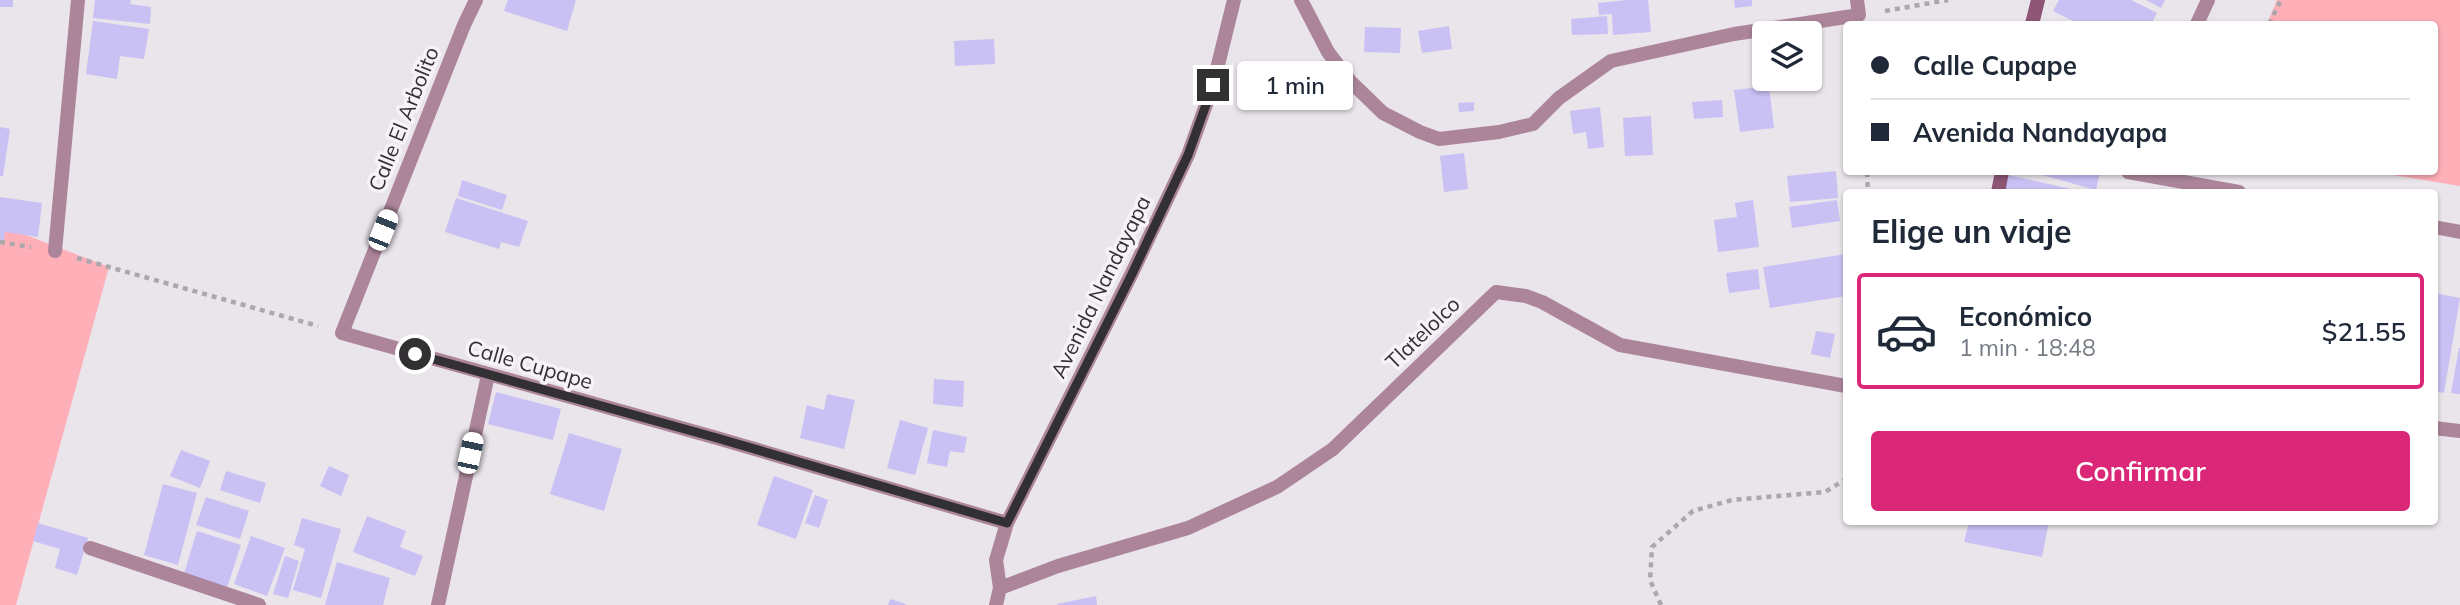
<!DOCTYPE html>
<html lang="es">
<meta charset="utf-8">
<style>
body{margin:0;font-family:Mulish,sans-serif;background:#f6f6f7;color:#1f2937;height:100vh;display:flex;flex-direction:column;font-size:26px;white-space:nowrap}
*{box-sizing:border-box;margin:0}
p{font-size:23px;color:#747a83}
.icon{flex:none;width:38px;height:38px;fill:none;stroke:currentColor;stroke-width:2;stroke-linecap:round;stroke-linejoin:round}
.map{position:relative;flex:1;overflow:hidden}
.panel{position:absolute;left:1843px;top:189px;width:595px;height:336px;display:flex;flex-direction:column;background:#fff;border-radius:7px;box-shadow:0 2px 5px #0004}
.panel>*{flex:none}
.banner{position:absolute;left:1843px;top:21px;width:595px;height:154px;border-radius:7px;box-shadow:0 2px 5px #0004;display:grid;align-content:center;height:154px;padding:0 28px;background:#fff}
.controls{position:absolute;left:1752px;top:21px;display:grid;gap:14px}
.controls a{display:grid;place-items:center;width:70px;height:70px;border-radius:7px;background:#fff;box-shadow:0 2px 5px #0004;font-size:35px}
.end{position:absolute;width:32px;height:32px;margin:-16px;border:9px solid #323032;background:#fff;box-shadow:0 0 0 4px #fff}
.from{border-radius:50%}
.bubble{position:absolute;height:49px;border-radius:7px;background:#fff;box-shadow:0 2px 5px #0004;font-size:23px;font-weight:600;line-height:49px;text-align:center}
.car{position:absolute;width:21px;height:42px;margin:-21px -10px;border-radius:9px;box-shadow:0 0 5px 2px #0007;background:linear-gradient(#fff 24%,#345 0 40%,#fff 0 76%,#345 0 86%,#fff 0)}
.banner b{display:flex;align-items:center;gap:24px;height:66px;font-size:26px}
.banner b+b{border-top:2px solid #e0e1e3}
.banner i{width:18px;height:18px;background:#1f2937}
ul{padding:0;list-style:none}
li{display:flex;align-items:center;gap:21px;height:116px;margin:0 14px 10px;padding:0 14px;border:4px solid transparent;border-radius:7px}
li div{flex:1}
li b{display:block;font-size:26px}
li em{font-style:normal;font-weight:600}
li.active{border-color:#db2777}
li>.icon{width:63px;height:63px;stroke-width:1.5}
h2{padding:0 28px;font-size:32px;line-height:84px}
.primary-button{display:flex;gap:14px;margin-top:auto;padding:14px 28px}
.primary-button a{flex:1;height:80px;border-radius:7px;background:#db2777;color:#fff;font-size:28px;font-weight:600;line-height:80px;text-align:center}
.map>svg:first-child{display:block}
.green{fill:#ffafb8}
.building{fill:#c9c0f4}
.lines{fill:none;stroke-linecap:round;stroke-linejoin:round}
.path{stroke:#aca7ad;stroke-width:4.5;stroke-dasharray:5 5;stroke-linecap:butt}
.street{stroke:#ac859a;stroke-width:14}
.secondary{stroke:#8d5675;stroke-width:14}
.route{stroke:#323032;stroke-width:9}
.labels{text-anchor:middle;stroke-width:7;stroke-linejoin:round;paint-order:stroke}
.street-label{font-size:21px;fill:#323032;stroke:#f7f2f8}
</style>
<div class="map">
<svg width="2460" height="605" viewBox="0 0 2460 605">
<rect width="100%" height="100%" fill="#eae4eb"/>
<path class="green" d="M2277,0H2460V186L2374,172H2434V24H2267Z
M0,225L109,267L16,605H0Z"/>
<path class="building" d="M0,0H13V7H0Z
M95,0H131L130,4L151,7L150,24L93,18Z
M508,0H576L567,31L504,11Z
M1628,0H1648L1651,32L1613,35L1612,14L1599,15L1598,3Z
M1734,0H1752V6L1735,8Z
M2059,0H2131L2157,13L2151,24H2079L2053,11Z
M2146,0H2165L2161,8Z
M1607,16L1608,34L1572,35L1571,19Z
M93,21L149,29L144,59L120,56L117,79L86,74Z
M1449,26L1452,49L1422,53L1418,31Z
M1365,27L1401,28L1400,53L1364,52Z
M994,39L995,64L955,66L954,41Z
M1769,86L1774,128L1740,132L1734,90Z
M1722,100L1723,117L1694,119L1692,102Z
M1474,102V111L1459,112L1458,103Z
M1600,107L1604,147L1588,149L1586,132L1573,134L1570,111Z
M1651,116L1653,155L1625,156L1623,118Z
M0,127L10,129L3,176H0Z
M1464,153L1468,189L1444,192L1440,156Z
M1836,171L1838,198L1790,202L1787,176Z
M2031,172H2100L2096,190Z
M2008,175L2080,191V192H2004Z
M462,180L507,195L502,210L458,196Z
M0,197L42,203L38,237L5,232L4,241L0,240Z
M456,198L528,221L519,247L501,242L499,249L445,232Z
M1753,200L1759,247L1718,252L1714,220L1737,217L1735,203Z
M1837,200L1840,221L1792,228L1789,207Z
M1846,254V296L1770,308L1763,267Z
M1758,269L1760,289L1729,293L1726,273Z
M2434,293L2460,298L2444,393L2434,391Z
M1816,331L1835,334L1830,358L1811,354Z
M2459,348H2460V394L2451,393Z
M934,379L964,381L963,407L933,404Z
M496,392L561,409L553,440L488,424Z
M827,394L855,400L844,449L800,438L807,405L824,410Z
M900,420L928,428L915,475L887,468Z
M933,430L967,437L964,453L950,451L947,467L927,463Z
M569,433L622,449L604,511L550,494Z
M181,450L210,461L200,488L170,476Z
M329,466L349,475L341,496L320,486Z
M226,471L266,483L260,503L220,490Z
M774,476L813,490L796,539L757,525Z
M163,484L197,493L178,565L144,555Z
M815,495L828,500L819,528L805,523Z
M206,497L249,511L240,539L196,525Z
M367,516L406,531L400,547L423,556L415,576L353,552Z
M302,518L341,529L321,598L293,590L305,549L294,545Z
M1969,522H2049L2042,557L1964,542Z
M38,523L88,538L77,575L55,568L60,549L33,541Z
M197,531L241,545L226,591L183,577Z
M251,536L285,548L267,596L234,584Z
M285,556L299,561L288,598L273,594Z
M337,562L390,578L383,605H325Z
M1096,596L1097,605H1058L1057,604Z
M890,599L906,604V605H888Z"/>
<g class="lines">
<path class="path" d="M1885,11L1948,0
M2269,24L2281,0
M1867,172L1868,192
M0,242L31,247
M77,258L318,326
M1661,605L1650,580L1652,547L1693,511L1732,500L1825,492L1846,479"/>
<path class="street" d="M476,0L464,25L342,333L717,438L1007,523
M1301,0L1328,52L1350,81L1383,113L1420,132L1439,139L1499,132L1533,124L1559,98L1611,61L1734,34L1859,15L1857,0
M2197,24L2208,0
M2128,172L2239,192
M2434,227L2460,232
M55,251L78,0
M2434,428L2460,431
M90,548L259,605
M1000,588L996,560L1007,523L1132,273L1188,155L1213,85L1234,0
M438,605L488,375
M996,605L1000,588L1058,566L1188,528L1277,487L1333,449L1496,292L1526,296L1542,302L1620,345L1846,386"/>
<path class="secondary" d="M2032,24L2038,0
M1998,192L2002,172"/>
</g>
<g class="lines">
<path class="route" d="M415,354L717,438L1007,523L1132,274L1188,155L1213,85"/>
</g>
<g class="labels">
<g class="street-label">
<text transform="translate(404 119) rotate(-68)" y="7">Calle El Arbolito</text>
<text transform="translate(1101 287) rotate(-64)" y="7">Avenida Nandayapa</text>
<text transform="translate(1423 333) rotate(-44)" y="7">Tlatelolco</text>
<text transform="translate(530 365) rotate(16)" y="7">Calle Cupape</text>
</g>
</g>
</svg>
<div class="controls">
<a><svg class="icon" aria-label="layers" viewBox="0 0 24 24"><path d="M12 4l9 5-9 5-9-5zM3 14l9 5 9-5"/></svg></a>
</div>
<i class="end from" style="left:415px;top:354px"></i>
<i class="end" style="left:1213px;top:85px"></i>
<div class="bubble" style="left:1237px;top:61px;width:116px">1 min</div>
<i class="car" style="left:383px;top:230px;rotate:22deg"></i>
<i class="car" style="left:470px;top:453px;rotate:12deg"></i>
<div class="banner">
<b><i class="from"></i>Calle Cupape</b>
<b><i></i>Avenida Nandayapa</b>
</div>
<section class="panel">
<h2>Elige un viaje</h2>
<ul>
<li class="active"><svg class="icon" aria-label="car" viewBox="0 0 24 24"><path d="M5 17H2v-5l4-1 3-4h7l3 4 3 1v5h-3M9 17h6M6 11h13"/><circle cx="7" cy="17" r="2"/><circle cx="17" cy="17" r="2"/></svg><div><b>Económico</b><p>1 min · 18:48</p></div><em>$21.55</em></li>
</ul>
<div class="primary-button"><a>Confirmar</a></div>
</section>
</div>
